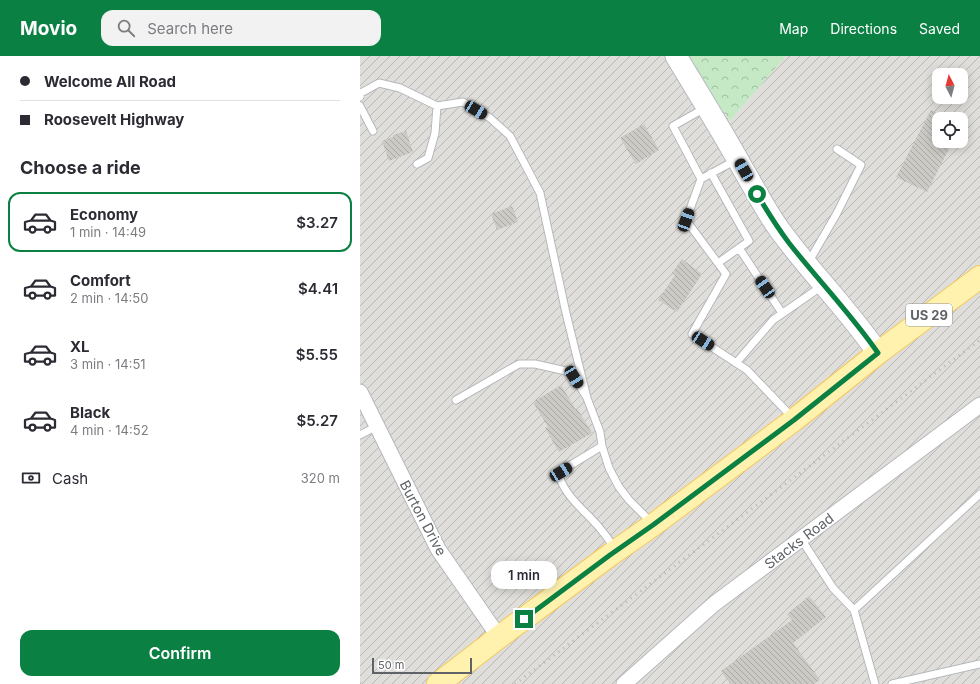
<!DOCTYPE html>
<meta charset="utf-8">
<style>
body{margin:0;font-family:Inter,sans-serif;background:#f2f2f3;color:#2b2b33;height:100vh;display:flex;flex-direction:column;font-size:15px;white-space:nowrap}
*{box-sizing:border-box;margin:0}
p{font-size:13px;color:#7c7c81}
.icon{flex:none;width:22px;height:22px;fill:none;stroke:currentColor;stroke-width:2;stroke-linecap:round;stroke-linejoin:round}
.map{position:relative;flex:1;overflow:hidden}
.panel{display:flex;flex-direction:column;background:#fff;width:360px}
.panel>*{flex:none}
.hud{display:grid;align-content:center;height:88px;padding:0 20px;background:#fff}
.needle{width:26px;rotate:354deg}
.controls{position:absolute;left:572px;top:12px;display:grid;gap:8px}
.controls a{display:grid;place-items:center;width:36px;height:36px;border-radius:8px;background:#fff;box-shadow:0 2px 10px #0003;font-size:20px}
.scale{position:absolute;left:12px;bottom:10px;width:100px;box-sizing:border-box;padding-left:4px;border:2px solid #5f6368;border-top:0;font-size:11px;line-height:14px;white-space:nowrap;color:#5f6368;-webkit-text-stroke:3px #fff;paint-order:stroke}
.end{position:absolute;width:18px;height:18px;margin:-9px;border:5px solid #0b8043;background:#fff;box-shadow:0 0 0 2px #fff}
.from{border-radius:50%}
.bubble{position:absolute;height:28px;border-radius:12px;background:#fff;box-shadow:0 2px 10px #0003;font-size:13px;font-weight:600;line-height:28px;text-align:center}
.car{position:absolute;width:12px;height:24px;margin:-12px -6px;border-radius:5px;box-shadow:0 0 3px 1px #0007;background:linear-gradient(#222 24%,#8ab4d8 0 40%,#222 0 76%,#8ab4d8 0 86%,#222 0)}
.hud b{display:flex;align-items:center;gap:14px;height:38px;font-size:15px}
.hud b+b{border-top:1px solid #e1e1e2}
.hud i{width:10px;height:10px;background:#2b2b33}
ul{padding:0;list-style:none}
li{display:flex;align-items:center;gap:12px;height:60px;margin:0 8px 6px;padding:0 12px;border:2px solid transparent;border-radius:12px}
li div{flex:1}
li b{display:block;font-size:15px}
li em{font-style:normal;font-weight:600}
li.active{border-color:#0b8043}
li>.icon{width:36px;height:36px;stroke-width:1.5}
h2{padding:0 20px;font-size:18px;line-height:48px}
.pay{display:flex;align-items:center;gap:10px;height:44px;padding:0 20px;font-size:15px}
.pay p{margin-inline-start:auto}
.action{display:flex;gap:8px;margin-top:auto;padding:8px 20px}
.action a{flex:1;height:46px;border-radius:12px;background:#0b8043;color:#fff;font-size:16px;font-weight:600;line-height:46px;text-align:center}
header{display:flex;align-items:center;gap:24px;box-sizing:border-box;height:56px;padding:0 20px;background:#0b8043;color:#fff}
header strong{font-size:19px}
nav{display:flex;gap:22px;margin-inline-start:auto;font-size:14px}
.search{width:280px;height:36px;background:#f2f2f3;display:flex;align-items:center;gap:10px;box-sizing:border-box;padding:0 14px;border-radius:12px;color:#7c7c81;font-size:15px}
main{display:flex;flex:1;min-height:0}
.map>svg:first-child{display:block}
.industrial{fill:url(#industrial-furrows);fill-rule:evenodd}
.forest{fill:url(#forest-crowns)}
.building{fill:url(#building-back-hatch)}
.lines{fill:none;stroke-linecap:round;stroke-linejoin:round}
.lane-casing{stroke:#b5b8bc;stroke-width:9}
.street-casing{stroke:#b5b8bc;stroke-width:17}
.secondary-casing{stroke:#b6babf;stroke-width:23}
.primary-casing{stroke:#f2c960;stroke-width:24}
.lane{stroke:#fff;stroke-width:7}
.street{stroke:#fff;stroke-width:15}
.secondary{stroke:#fff;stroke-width:21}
.primary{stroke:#fff2af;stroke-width:22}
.rail{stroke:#b6b7b8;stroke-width:3;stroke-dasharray:1 5;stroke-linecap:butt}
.route{stroke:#0b8043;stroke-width:5}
.labels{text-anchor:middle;stroke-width:3;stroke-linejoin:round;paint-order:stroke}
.shield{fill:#fff;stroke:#8f9295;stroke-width:1}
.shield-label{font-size:13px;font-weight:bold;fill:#5f6368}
.street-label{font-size:14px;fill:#5f6368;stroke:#fff}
</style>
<header>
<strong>Movio</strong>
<div class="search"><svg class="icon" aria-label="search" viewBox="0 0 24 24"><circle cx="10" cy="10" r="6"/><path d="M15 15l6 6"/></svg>Search here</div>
<nav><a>Map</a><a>Directions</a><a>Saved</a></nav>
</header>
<main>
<section class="panel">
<div class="hud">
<b><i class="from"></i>Welcome All Road</b>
<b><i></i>Roosevelt Highway</b>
</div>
<h2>Choose a ride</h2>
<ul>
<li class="active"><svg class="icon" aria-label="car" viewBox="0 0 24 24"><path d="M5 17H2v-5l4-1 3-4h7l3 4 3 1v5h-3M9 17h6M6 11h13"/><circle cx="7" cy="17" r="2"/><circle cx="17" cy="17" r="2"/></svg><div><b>Economy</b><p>1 min · 14:49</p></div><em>$3.27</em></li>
<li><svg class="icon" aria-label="car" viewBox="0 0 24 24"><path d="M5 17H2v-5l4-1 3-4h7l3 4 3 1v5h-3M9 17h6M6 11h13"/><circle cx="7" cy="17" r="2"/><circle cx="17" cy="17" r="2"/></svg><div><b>Comfort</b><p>2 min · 14:50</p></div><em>$4.41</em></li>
<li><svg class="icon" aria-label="car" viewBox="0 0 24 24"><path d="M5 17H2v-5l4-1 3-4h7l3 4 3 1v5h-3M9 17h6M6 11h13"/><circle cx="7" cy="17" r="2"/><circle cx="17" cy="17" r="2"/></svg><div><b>XL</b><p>3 min · 14:51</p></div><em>$5.55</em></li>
<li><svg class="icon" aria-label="car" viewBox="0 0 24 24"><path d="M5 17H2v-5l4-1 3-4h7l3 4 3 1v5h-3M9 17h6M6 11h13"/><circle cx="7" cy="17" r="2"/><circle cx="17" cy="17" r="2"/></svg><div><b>Black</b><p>4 min · 14:52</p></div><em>$5.27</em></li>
</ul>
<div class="pay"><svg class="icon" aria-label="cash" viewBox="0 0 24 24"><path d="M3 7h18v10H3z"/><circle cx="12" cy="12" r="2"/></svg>Cash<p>320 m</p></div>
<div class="action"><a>Confirm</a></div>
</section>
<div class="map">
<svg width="620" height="628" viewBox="0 0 620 628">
<defs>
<pattern id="industrial-furrows" width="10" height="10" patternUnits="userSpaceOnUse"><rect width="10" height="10" fill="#e0deda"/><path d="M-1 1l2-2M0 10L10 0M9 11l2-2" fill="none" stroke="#b9b8b5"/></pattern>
<pattern id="forest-crowns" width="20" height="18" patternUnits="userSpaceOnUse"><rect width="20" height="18" fill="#c5e8c5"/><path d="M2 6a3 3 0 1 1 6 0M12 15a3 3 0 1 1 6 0" fill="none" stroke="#a3c0a4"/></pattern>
<pattern id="building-back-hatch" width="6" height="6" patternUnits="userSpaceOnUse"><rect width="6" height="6" fill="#cccac5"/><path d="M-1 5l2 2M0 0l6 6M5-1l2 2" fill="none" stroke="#a9a8a4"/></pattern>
</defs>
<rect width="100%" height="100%" fill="#f1efe8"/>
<path class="industrial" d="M0,0H325L370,65L426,0H620V628H0ZM579,19H601V41H579ZM579,63H601V85H579Z"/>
<path class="forest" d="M325,0H426L370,65Z"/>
<path class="building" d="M571,54L579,58V85H593L567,136L536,121Z
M284,68L299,94L276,108L260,82Z
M46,75L53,96L29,105L22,85L33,81V79Z
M152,150L158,166L137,174L131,158Z
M322,203L342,218L317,256L298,244L315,219L312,217Z
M201,329L216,354H218L232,377L199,396L185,372L188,371L173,346Z
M449,540L466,561L433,587L460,624L454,628H370L361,615L432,564L427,558Z"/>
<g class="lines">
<g class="lane-casing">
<path id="lane" d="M0,41L1,37L19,27L40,32L77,50L103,46L130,62L150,80L180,137L206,257L227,342
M0,50L13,75
M345,52L313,70L341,123L326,164L366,218L332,278L387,314L433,362
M57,108L68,102L75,77L77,50
M351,117L389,185L358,207
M341,123L376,104
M379,192L422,257
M448,207L477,157L501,109L477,93
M376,307L413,264L462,230
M96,344L159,308H175L206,315L214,321L227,342L240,376L242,390L249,412L259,431L269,444L292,467
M0,379L17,370
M242,390L201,415L199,420C206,441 224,454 238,470C244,477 250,485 255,493
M441,483L473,532L494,554L515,628
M494,554L620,438
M532,628L620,608"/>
</g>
<g class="street-casing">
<path id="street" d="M0,336L78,493L139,581
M264,628L354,548L620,349"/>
</g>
<g class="secondary-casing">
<path id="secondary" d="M316,0C339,38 362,75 383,113C395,133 405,154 419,173C450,216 488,253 518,297"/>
</g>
<g class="primary-casing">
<path id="primary" d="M78,628L139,581L250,499L293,469L434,364L518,297L620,221"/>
</g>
<use href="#lane" class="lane"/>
<use href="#street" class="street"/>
<use href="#secondary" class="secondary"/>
<use href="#primary" class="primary"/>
<path class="rail" d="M0,627L1,628
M155,628L620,284"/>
</g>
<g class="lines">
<path class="route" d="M164,563L250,499L293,469L434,364L518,297C491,258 458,224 429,187C417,171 407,155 397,138"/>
</g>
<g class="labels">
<rect class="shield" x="546" y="248" width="46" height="22" rx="3"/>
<g class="shield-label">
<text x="569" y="264">US 29</text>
</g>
<g class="street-label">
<text transform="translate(63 462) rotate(62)" y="5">Burton Drive</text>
<text transform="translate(439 485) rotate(-37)" y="5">Stacks Road</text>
</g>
</g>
</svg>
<div class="controls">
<a><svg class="needle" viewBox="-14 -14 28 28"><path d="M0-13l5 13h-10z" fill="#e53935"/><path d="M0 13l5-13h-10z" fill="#7c7c81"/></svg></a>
<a><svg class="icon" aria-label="locate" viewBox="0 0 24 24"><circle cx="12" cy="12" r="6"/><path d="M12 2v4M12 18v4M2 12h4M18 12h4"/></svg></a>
</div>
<div class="scale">50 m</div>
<i class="end from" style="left:397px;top:138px"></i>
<i class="end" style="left:164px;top:563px"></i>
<div class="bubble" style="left:131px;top:505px;width:66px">1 min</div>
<i class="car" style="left:116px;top:54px;rotate:121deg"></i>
<i class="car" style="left:384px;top:114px;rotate:330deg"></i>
<i class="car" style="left:326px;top:164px;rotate:20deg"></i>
<i class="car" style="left:405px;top:231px;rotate:326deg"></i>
<i class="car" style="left:343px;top:285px;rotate:123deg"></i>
<i class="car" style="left:214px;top:321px;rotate:148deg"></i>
<i class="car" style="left:201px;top:416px;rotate:58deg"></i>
</div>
</main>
